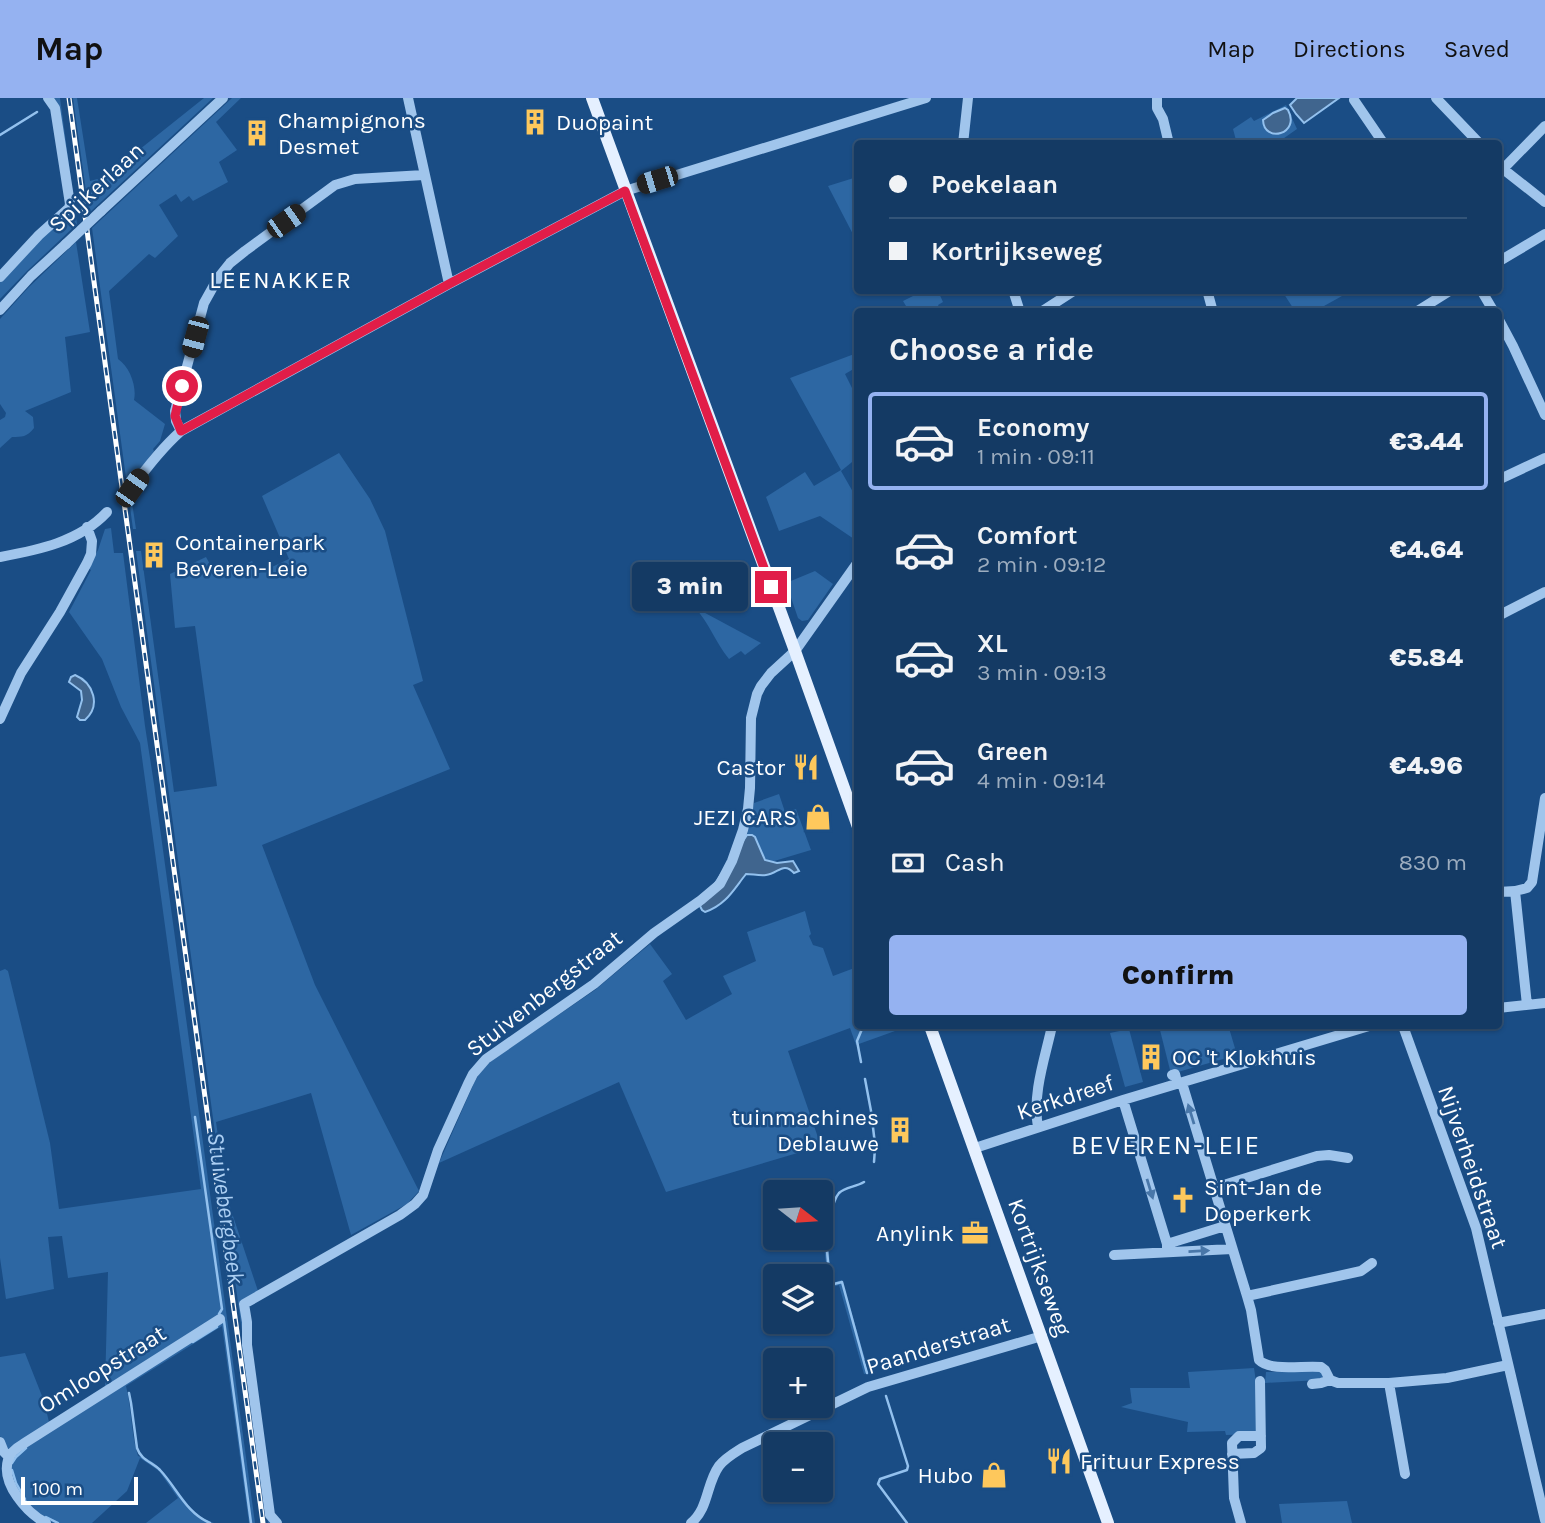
<!DOCTYPE html>
<meta charset="utf-8">
<style>
body{margin:0;font-family:Karla,sans-serif;background:#1d416a;color:#f1f3f6;height:100vh;display:flex;flex-direction:column;font-size:26px;white-space:nowrap}
*{box-sizing:border-box;margin:0}
p{font-size:23px;color:#9dadbf}
.icon{flex:none;width:38px;height:38px;fill:none;stroke:currentColor;stroke-width:2;stroke-linecap:round;stroke-linejoin:round}
.map{position:relative;flex:1;overflow:hidden}
.side{position:absolute;left:854px;top:210px;width:648px;height:721px;display:flex;flex-direction:column;background:#143a64;border-radius:7px;box-shadow:0 2px 5px #0004,0 0 0 2px #335478}
.side>*{flex:none}
.banner{position:absolute;left:854px;top:42px;width:648px;height:154px;border-radius:7px;box-shadow:0 2px 5px #0004,0 0 0 2px #335478;display:grid;align-content:center;height:154px;padding:0 35px;background:#143a64}
.needle{width:46px;rotate:107deg}
.tools{position:absolute;left:763px;top:1082px;display:grid;gap:14px}
.tools a{display:grid;place-items:center;width:70px;height:70px;border-radius:7px;background:#143a64;box-shadow:0 2px 5px #0004,0 0 0 2px #335478;font-size:35px}
.scale{position:absolute;left:21px;bottom:18px;width:117px;box-sizing:border-box;padding-left:7px;border:4px solid #fff;border-top:0;font-size:19px;line-height:24px;white-space:nowrap;color:#fff;-webkit-text-stroke:5px #1a4d85;paint-order:stroke}
.end{position:absolute;width:32px;height:32px;margin:-16px;border:9px solid #e11d48;background:#fff;box-shadow:0 0 0 4px #fff}
.from{border-radius:50%}
.bubble{position:absolute;height:49px;border-radius:7px;background:#143a64;box-shadow:0 2px 5px #0004,0 0 0 2px #335478;font-size:23px;font-weight:800;line-height:49px;text-align:center}
.car{position:absolute;width:21px;height:42px;margin:-21px -10px;border-radius:9px;box-shadow:0 0 5px 2px #0007;background:linear-gradient(#222 24%,#8ab4d8 0 40%,#222 0 76%,#8ab4d8 0 86%,#222 0)}
.banner b{display:flex;align-items:center;gap:24px;height:66px;font-size:26px}
.banner b+b{border-top:2px solid #335478}
.banner i{width:18px;height:18px;background:#f1f3f6}
ul{padding:0;list-style:none}
li{display:flex;align-items:center;gap:21px;height:98px;margin:0 14px 10px;padding:0 21px;border:4px solid transparent;border-radius:7px}
li div{flex:1}
li b{display:block;font-size:26px}
li em{font-style:normal;font-weight:800}
li.active{border-color:#95b2f1}
li>.icon{width:63px;height:63px;stroke-width:1.5}
h2{padding:0 35px;font-size:32px;line-height:84px}
.pay{display:flex;align-items:center;gap:18px;height:77px;padding:0 35px;font-size:26px}
.pay p{margin-inline-start:auto}
.button{display:flex;gap:14px;margin-top:auto;padding:14px 35px}
.button a{flex:1;height:80px;border-radius:7px;background:#95b2f1;color:#111;font-size:28px;font-weight:800;line-height:80px;text-align:center}
header{display:flex;align-items:center;gap:42px;box-sizing:border-box;height:98px;padding:0 35px;background:#95b2f1;color:#111}
header strong{font-size:33px}
nav{display:flex;gap:38px;margin-inline-start:auto;font-size:24px}
.map>svg:first-child{display:block}
.green{fill:#2d67a3}
.water{fill:#40658e;stroke:#93c1ee;stroke-width:2}
.lines{fill:none;stroke-linecap:round;stroke-linejoin:round}
.stream{stroke:#93c1ee;stroke-width:2.5}
.minor{stroke:#a0c5ec;stroke-width:10}
.major{stroke:#e5f0ff;stroke-width:12}
.rail-casing{stroke:#fff;stroke-width:5}
.rail{stroke:#1a4d85;stroke-width:2.5;stroke-dasharray:8;stroke-linecap:butt}
.minor-bridge{stroke:#a0c5ec;stroke-width:10}
.oneway{fill:#4977a9}
.route{stroke:#e11d48;stroke-width:9}
.labels{text-anchor:middle;stroke-width:5;stroke-linejoin:round;paint-order:stroke}
.poi-label{font-size:23px;fill:#fff;stroke:#1a4d85;text-anchor:start}
.street-label{font-size:23px;fill:#fff;stroke:#1a4d85}
.neighbourhood-label{font-size:24px;letter-spacing:2px;fill:#fff;stroke:#1a4d85}
.water-label{font-size:24px;font-style:italic;fill:#accff3;stroke:#1a4d85}
.quarter-label{font-size:26px;letter-spacing:2px;fill:#fff;stroke:#1a4d85}
</style>
<header>
<strong>Map</strong>
<nav><a>Map</a><a>Directions</a><a>Saved</a></nav>
</header>
<div class="map">
<svg width="1545" height="1425" viewBox="0 0 1545 1425">
<rect width="100%" height="100%" fill="#1a4d85"/>
<path class="green" d="M47,0H60L77,126L27,173L0,201V182L71,111L61,29Z
M73,0H77L90,83L105,79L204,0H213L89,115Z
M232,0H241L216,24L237,52L219,64L228,84L193,103L189,98L181,104L176,96L159,107L178,138L155,160L149,156L109,193L118,261C130,269 137,289 134,302L165,326L160,343L153,351L154,353L128,390L130,398H131L136,431H133L92,130Z
M1286,7L1289,12L1285,10L1273,15L1263,22C1262,32 1272,40 1283,35C1286,33 1288,29 1291,26V18L1297,31L1277,45L1237,46L1233,31L1251,19L1254,23Z
M857,79H858L857,144L828,88Z
M76,144L90,234L65,239L71,294L25,313L33,319L34,330C27,339 22,339 12,339L0,350V322L5,319L6,315L0,306V221L28,190Z
M938,193L943,204L938,207L941,213H909L903,203L913,198L910,193Z
M1282,193H1351L1315,213H1295Z
M857,255V269L845,276L857,300V360L841,373L857,401V443L820,418L779,433L766,399L805,374L814,388L841,372L790,280Z
M339,355L370,401L385,433L423,583L413,587L450,671L262,747L315,887L419,1093L407,1106L351,1137L311,995L216,1024L227,1100L258,1193L241,1205L273,1425H268L136,453H141L174,694L217,688L195,528L175,530L170,476L206,459L217,479L252,463L259,475L289,461L262,398Z
M111,430L114,455H123L145,628L154,686L255,1425H249L222,1228L126,1288C132,1312 131,1336 138,1358C170,1363 178,1414 214,1425H146L178,1400L159,1373L140,1360L127,1393L92,1425H53L46,1422L20,1397L10,1369L14,1356L105,1290L108,1174L68,1180L62,1138L48,1139L54,1191L6,1201L0,1160V873L5,871L8,873L50,1045L59,1111L201,1091L140,645L121,609L102,561L69,514L91,472L88,470L98,452L105,431Z
M815,473L833,486L808,522L802,523L798,520L786,485Z
M694,509L761,545L745,557L741,553L729,561C715,544 709,524 694,509Z
M779,696L785,714L796,711L811,752L771,764C756,759 765,738 747,737L754,705Z
M805,813L811,836L809,838L813,847L823,850L833,878L857,869L858,928H909L856,947L850,930L788,953L821,1048L666,1094L619,984L439,1065L474,985L479,976L491,963L595,892L650,846L672,876L663,883L686,922L732,896L723,878L756,863L747,834Z
M1159,928H1237L1229,930L1237,957L1171,976Z
M1129,931L1143,984L1125,989L1110,935Z
M834,1111C828,1135 826,1161 835,1184L842,1182L869,1275L864,1276L839,1187L833,1189C821,1156 824,1145 829,1112Z
M25,1255L44,1303L49,1324L10,1352L6,1351L0,1338V1259Z
M1254,1270L1257,1291L1258,1331L1253,1336L1226,1337L1225,1333L1187,1334L1188,1324L1121,1309L1132,1305L1130,1290H1190L1188,1274Z
M1319,1273L1322,1274L1323,1279L1320,1282L1265,1285L1266,1274Z
M1347,1403L1352,1425H1282L1279,1406Z"/>
<path class="water" d="M1297,0H1339L1304,25L1296,16L1290,7Z
M1285,10L1288,12C1301,36 1264,46 1263,22L1273,15Z
M75,577C94,585 101,608 85,622H80L77,619L82,602L81,593L69,584L71,579Z
M747,737H752L755,739L765,762L777,765L793,763L799,773L794,775C783,763 778,776 766,777C760,778 752,776 746,776C734,791 726,807 705,814L702,812L700,808Z"/>
<g class="lines">
<path class="stream" d="M0,37L37,14
M861,964L857,943L862,931
M865,981L871,1013L875,1046
M195,1019L222,1211L219,1216
M874,1064L875,1050
M864,1084C856,1089 845,1089 839,1095C833,1102 832,1112 830,1121C826,1144 825,1164 834,1186L842,1184L867,1275
M224,1223L251,1425
M193,1244L217,1229
M129,1295L131,1305L137,1350C141,1362 152,1364 160,1372C177,1390 186,1415 210,1425
M886,1298L908,1368L907,1372L880,1381L878,1386L907,1425
M12,1365L16,1359L26,1350
M12,1372L16,1385L25,1401
M46,1419L58,1425"/>
<path class="minor" d="M408,0L449,186
M1157,0V10L1163,21L1169,46
M1436,0L1480,46
M1354,2L1384,46
M963,46L968,0
M1498,67L1545,104
M1503,71L1545,28
M101,113L223,0
M1498,164L1545,136
M0,179L39,137L69,110L70,106L55,10L48,0
M1013,192L1020,214
M1207,192L1213,214
M1481,192L1494,214
M0,212L31,178L66,146
M1041,214L1075,192
M1416,214L1451,192
M1498,220L1513,248L1545,317
M181,333L176,323L175,313L204,205L218,180L230,165L245,153L335,87L355,81L424,77
M1498,382L1545,360
M132,390C147,369 162,350 181,333L449,186L625,93L926,0
M0,459C38,452 79,444 107,414
M1498,518L1545,494
M0,621L21,575L60,514L87,465L91,456L92,443L87,429
M1498,794L1515,793
M1527,907L1515,793L1527,790L1532,784L1545,700
M1498,910L1545,905
M1403,928L1476,1130L1545,1422
M1172,977L1175,976L1176,980
M1182,985L1247,1198L1251,1212L1259,1262C1271,1274 1304,1267 1321,1269L1325,1272L1330,1282L1338,1285H1389L1447,1280L1508,1267
M1123,1002L1167,1146V1154
M1038,1029C1032,996 1045,960 1052,928
M975,1050L1123,1002L1369,928
M1214,1090L1317,1058L1329,1057L1348,1060
M1167,1146L1225,1128
M1114,1157L1232,1151
M1247,1198L1361,1173L1372,1165
M1498,1225L1545,1216
M1389,1285L1405,1376
M1312,1286L1321,1285L1330,1282
M0,1344L4,1354L9,1359
M1232,1356L1254,1355L1261,1350L1260,1283
M46,1425C27,1415 1,1386 8,1362C10,1355 16,1350 23,1346L220,1221
M277,1425L270,1417L247,1247V1224L244,1206L400,1117L415,1106L423,1097L438,1052L468,986L473,976L486,961L594,886L654,835L701,802L720,786L732,763L743,732L748,711L750,690L751,620L757,596L761,588L771,575L795,553L858,464
M691,1425C709,1410 706,1386 719,1368C725,1360 734,1355 742,1350L868,1289L1042,1238
M1241,1425L1234,1400L1232,1345L1239,1338H1261"/>
<path class="major" d="M592,0L795,553L858,729
M930,928L1108,1425"/>
<g class="rail-casing">
<path id="rail" d="M69,0L263,1425"/>
</g>
<use href="#rail" class="rail"/>
<path class="minor-bridge" d="M66,146L101,113"/>
</g>
<defs><path id="oneway-solid" d="M-6-.8H1V-3.2L6.5 0L1 3.2V.8H-6Z" transform="scale(1.75)"/></defs>
<g class="oneway">
<use href="#oneway-solid" transform="translate(1191 1016) rotate(-107)"/>
<use href="#oneway-solid" transform="translate(1150 1091) rotate(73)"/>
<use href="#oneway-solid" transform="translate(1199 1153) rotate(-3)"/>
</g>
<g class="lines">
<path class="route" d="M182,288L175,318L181,333L449,186L625,93L771,489"/>
</g>
<defs>
<g id="building-bare" transform="scale(2.1)"><path d="M-4-6H4V6H1V3H-1V6H-4ZM-2.5-4.3h1.7v1.8h-1.7ZM.8-4.3h1.7v1.8H.8ZM-2.5-1h1.7V.8h-1.7ZM.8-1h1.7V.8H.8Z" fill="#fec85c" stroke="#1a4d85" stroke-width="2.5" paint-order="stroke"/></g>
<g id="restaurant-bare" transform="scale(2.1)"><path d="M-5-6h1v4h1v-4h1v4h1v-4h1v5L-1.5 .5V6h-2V.5L-5-1ZM5-6V6H3V1.5H1.5Q1.5-4 5-6Z" fill="#fec85c" stroke="#1a4d85" stroke-width="2.5" paint-order="stroke"/></g>
<g id="shop-bare" transform="scale(2.1)"><path d="M-5-2.5h2.3a2.7 3.5 0 0 1 5.4 0H5L5.5 6h-11ZM-1.5-2.5h3a1.5 2.3 0 0 0-3 0Z" fill="#fec85c" stroke="#1a4d85" stroke-width="2.5" paint-order="stroke"/></g>
<g id="church-bare" transform="scale(2.1)"><path d="M-1.2-6h2.4v3.5h3.3v2.4h-3.3V6h-2.4V-.1h-3.3v-2.4h3.3Z" fill="#fec85c" stroke="#1a4d85" stroke-width="2.5" paint-order="stroke"/></g>
<g id="office-bare" transform="scale(2.1)"><path d="M-6-3h4V-5.5h4V-3h4V5H-6ZM-1-4.5V-3h2v-1.5ZM-6 0V1H6V0Z" fill="#fec85c" stroke="#1a4d85" stroke-width="2.5" paint-order="stroke"/></g>
</defs>
<g fill-rule="evenodd">
<use href="#building-bare" x="535" y="24"/>
<use href="#building-bare" x="257" y="35"/>
<use href="#building-bare" x="154" y="457"/>
<use href="#restaurant-bare" x="806" y="669"/>
<use href="#shop-bare" x="818" y="719"/>
<use href="#building-bare" x="1151" y="959"/>
<use href="#building-bare" x="900" y="1032"/>
<use href="#church-bare" x="1183" y="1102"/>
<use href="#office-bare" x="975" y="1135"/>
<use href="#restaurant-bare" x="1059" y="1363"/>
<use href="#shop-bare" x="994" y="1377"/>
</g>
<g class="labels">
<g class="poi-label">
<text x="278" y="30">Champignons<tspan x="278" dy="26">Desmet</tspan></text>
<text x="556" y="32">Duopaint</text>
<text x="175" y="452">Containerpark<tspan x="175" dy="26">Beveren-Leie</tspan></text>
<text x="785" y="677" text-anchor="end">Castor</text>
<text x="797" y="727" text-anchor="end">JEZI CARS</text>
<text x="1172" y="967">OC 't Klokhuis</text>
<text x="879" y="1027" text-anchor="end">tuinmachines<tspan x="879" dy="26">Deblauwe</tspan></text>
<text x="1204" y="1097">Sint-Jan de<tspan x="1204" dy="26">Doperkerk</tspan></text>
<text x="954" y="1143" text-anchor="end">Anylink</text>
<text x="1080" y="1371">Frituur Express</text>
<text x="973" y="1385" text-anchor="end">Hubo</text>
</g>
<g class="street-label">
<text transform="translate(96 89) rotate(-43)" y="8">Spijkerlaan</text>
<text transform="translate(544 895) rotate(-38)" y="8">Stuivenbergstraat</text>
<text transform="translate(1065 999) rotate(-18)" y="8">Kerkdreef</text>
<text transform="translate(1473 1069) rotate(71)" y="8">Nijverheidstraat</text>
<text transform="translate(1040 1169) rotate(70)" y="8">Kortrijkseweg</text>
<text transform="translate(938 1247) rotate(-17)" y="8">Paanderstraat</text>
<text transform="translate(102 1271) rotate(-32)" y="8">Omloopstraat</text>
</g>
<g class="neighbourhood-label">
<text x="281" y="190">LEENAKKER</text>
</g>
<g class="water-label">
<text transform="translate(226 1110) rotate(82)" y="8">Stuivebergbeek</text>
</g>
<g class="quarter-label">
<text x="1166" y="1056">BEVEREN-LEIE</text>
</g>
</g>
</svg>
<div class="tools">
<a><svg class="needle" viewBox="-14 -14 28 28"><path d="M0-13l5 13h-10z" fill="#e53935"/><path d="M0 13l5-13h-10z" fill="#9dadbf"/></svg></a>
<a><svg class="icon" aria-label="layers" viewBox="0 0 24 24"><path d="M12 4l9 5-9 5-9-5zM3 14l9 5 9-5"/></svg></a>
<a>+</a>
<a>−</a>
</div>
<div class="scale">100 m</div>
<i class="end from" style="left:182px;top:288px"></i>
<i class="end" style="left:771px;top:489px"></i>
<div class="bubble" style="left:632px;top:464px;width:116px">3 min</div>
<i class="car" style="left:657px;top:82px;rotate:253deg"></i>
<i class="car" style="left:286px;top:123px;rotate:55deg"></i>
<i class="car" style="left:195px;top:239px;rotate:195deg"></i>
<i class="car" style="left:132px;top:390px;rotate:35deg"></i>
<div class="banner">
<b><i class="from"></i>Poekelaan</b>
<b><i></i>Kortrijkseweg</b>
</div>
<section class="side">
<h2>Choose a ride</h2>
<ul>
<li class="active"><svg class="icon" aria-label="car" viewBox="0 0 24 24"><path d="M5 17H2v-5l4-1 3-4h7l3 4 3 1v5h-3M9 17h6M6 11h13"/><circle cx="7" cy="17" r="2"/><circle cx="17" cy="17" r="2"/></svg><div><b>Economy</b><p>1 min · 09:11</p></div><em>€3.44</em></li>
<li><svg class="icon" aria-label="car" viewBox="0 0 24 24"><path d="M5 17H2v-5l4-1 3-4h7l3 4 3 1v5h-3M9 17h6M6 11h13"/><circle cx="7" cy="17" r="2"/><circle cx="17" cy="17" r="2"/></svg><div><b>Comfort</b><p>2 min · 09:12</p></div><em>€4.64</em></li>
<li><svg class="icon" aria-label="car" viewBox="0 0 24 24"><path d="M5 17H2v-5l4-1 3-4h7l3 4 3 1v5h-3M9 17h6M6 11h13"/><circle cx="7" cy="17" r="2"/><circle cx="17" cy="17" r="2"/></svg><div><b>XL</b><p>3 min · 09:13</p></div><em>€5.84</em></li>
<li><svg class="icon" aria-label="car" viewBox="0 0 24 24"><path d="M5 17H2v-5l4-1 3-4h7l3 4 3 1v5h-3M9 17h6M6 11h13"/><circle cx="7" cy="17" r="2"/><circle cx="17" cy="17" r="2"/></svg><div><b>Green</b><p>4 min · 09:14</p></div><em>€4.96</em></li>
</ul>
<div class="pay"><svg class="icon" aria-label="cash" viewBox="0 0 24 24"><path d="M3 7h18v10H3z"/><circle cx="12" cy="12" r="2"/></svg>Cash<p>830 m</p></div>
<div class="button"><a>Confirm</a></div>
</section>
</div>
